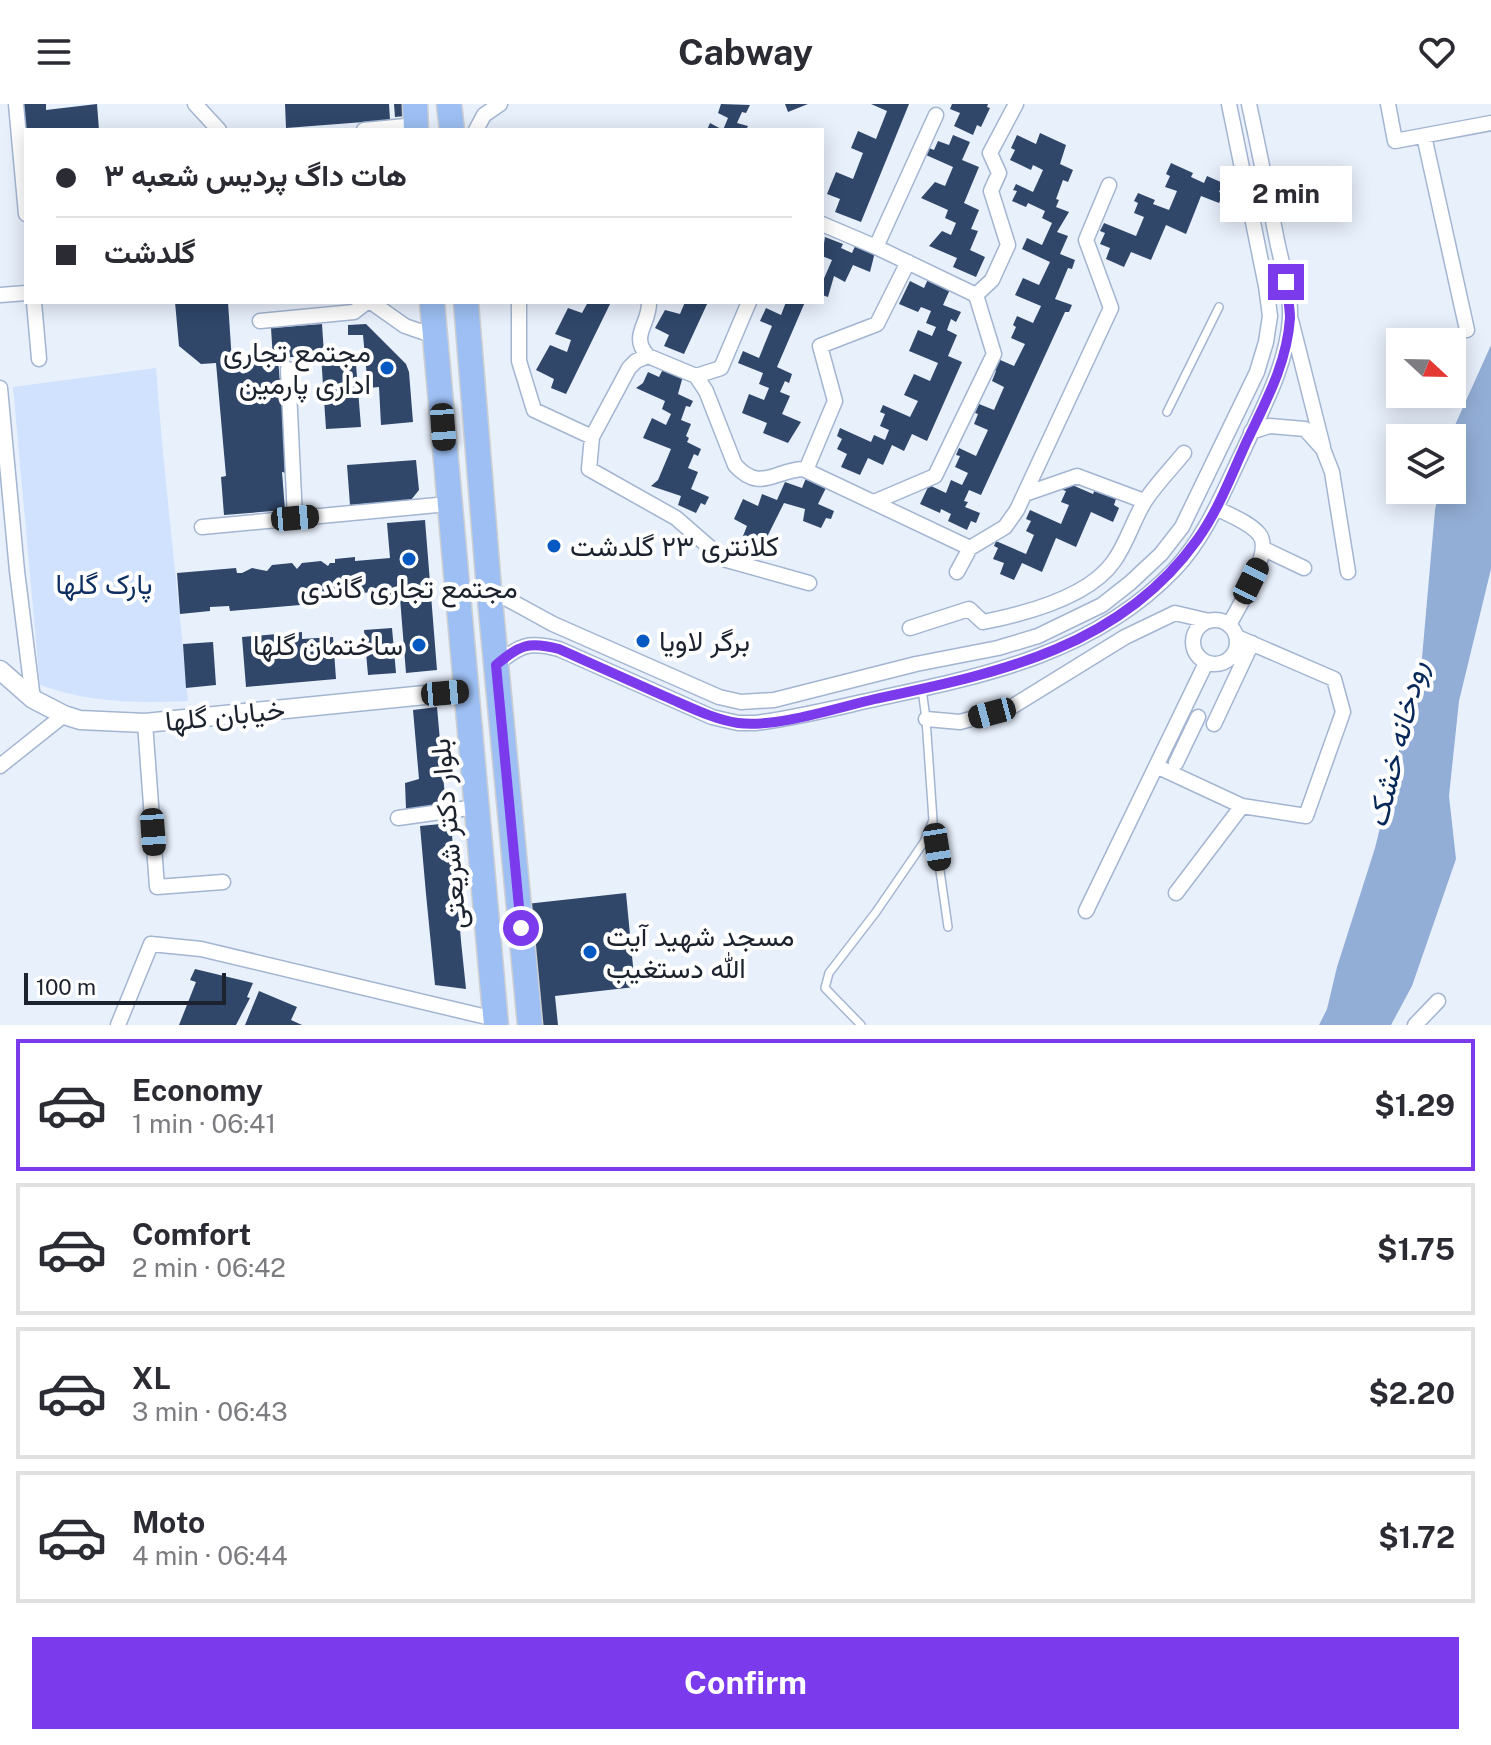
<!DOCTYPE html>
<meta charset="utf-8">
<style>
body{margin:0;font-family:"Public Sans",Vazirmatn,sans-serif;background:#f7f7f7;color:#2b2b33;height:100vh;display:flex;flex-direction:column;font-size:30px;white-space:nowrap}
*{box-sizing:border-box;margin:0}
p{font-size:26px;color:#7c7c81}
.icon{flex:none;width:44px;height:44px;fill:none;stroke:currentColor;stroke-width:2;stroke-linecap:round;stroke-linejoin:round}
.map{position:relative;height:921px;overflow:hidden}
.details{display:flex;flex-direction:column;background:#fff;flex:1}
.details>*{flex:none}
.top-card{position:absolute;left:24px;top:24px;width:800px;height:176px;border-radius:0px;box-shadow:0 4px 20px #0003;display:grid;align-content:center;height:176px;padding:0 32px;background:#fff}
.needle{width:52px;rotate:112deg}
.tools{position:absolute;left:1386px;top:224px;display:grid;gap:16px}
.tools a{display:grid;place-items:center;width:80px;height:80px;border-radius:0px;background:#fff;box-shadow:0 4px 20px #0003;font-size:40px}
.scale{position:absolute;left:24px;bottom:20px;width:202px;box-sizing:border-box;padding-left:8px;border:4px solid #1c232e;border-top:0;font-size:22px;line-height:28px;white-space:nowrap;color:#1c232e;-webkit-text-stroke:6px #fff;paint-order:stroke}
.end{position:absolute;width:36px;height:36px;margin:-18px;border:10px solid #7c3aed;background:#fff;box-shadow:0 0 0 4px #fff}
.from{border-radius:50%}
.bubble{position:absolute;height:56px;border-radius:0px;background:#fff;box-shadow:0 4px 20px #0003;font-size:26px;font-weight:700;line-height:56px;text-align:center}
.car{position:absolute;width:24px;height:48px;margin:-24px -12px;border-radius:10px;box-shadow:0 0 6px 2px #0007;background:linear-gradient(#222 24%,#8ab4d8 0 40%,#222 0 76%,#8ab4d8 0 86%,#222 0)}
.top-card b{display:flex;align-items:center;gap:28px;height:76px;font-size:30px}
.top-card b+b{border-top:2px solid #e1e1e2}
.top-card i{width:20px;height:20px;background:#2b2b33}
ul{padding:14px 0 0;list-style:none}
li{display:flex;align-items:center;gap:24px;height:132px;margin:0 16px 12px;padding:0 16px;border:4px solid #e1e1e2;border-radius:0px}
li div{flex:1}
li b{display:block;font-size:30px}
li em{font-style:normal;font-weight:700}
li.current{border-color:#7c3aed}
li>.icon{width:72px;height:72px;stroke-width:1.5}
.primary-button{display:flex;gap:16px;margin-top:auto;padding:16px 32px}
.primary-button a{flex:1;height:92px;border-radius:0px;background:#7c3aed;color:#fff;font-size:32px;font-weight:700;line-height:92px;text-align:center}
header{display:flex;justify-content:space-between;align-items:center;height:104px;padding:0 32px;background:#fff;font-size:36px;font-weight:700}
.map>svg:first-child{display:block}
.green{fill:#d0e2fe}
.water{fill:#93aed6}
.building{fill:#30476a}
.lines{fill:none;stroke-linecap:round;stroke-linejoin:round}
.service-casing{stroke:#a3b5d1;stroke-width:10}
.minor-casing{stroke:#a3b5d1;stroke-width:17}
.tertiary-casing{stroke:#a3b5d1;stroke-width:21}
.primary-casing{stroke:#cdcfd1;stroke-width:27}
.service{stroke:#fff;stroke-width:7}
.minor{stroke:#fff;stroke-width:14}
.tertiary{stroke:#fff;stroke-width:18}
.primary{stroke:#9dbff3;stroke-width:24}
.route{stroke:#7c3aed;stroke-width:10}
.poi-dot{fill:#0659c2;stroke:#fff;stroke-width:3}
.labels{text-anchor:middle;stroke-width:8;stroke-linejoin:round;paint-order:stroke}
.poi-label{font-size:28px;fill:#1c232e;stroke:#fff;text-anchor:start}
.park-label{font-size:28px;fill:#0e2f61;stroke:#fff}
.street-label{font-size:28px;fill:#1c232e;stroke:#fff}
.water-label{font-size:30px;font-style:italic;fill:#072959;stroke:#fff}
</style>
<header><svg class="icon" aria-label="menu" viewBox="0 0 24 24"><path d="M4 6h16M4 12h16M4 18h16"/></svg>Cabway<svg class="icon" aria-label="heart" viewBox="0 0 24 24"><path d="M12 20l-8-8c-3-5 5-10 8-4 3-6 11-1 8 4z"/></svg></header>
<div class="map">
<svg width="1491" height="921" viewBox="0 0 1491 921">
<rect width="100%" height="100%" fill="#e8f0fc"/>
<path class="green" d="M156,264C164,376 178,485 188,597C136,599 89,599 40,581L13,283Z"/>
<path class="water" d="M1491,241V465L1459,597L1449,692L1456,755L1412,882L1391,921H1319L1327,905L1337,863L1375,744L1422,554L1435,406L1439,386H1452L1451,330Z"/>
<path class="building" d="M21,0H46V6L97,0L99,26H26V33Z
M285,0H389L390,16L286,24Z
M394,0H405L406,12L395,13Z
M721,0L750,1L746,9L742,8L737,19L748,22L746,26H707L710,19L723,26L728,14L718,9Z
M785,0H808L788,8Z
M871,0H909L861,118L835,108L840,95L827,90L836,68L853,75L863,49L851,44L858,27L876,35L887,7Z
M952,0H988L987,3L990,4L981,23L977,21L973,31L954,22L960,9L950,5Z
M1040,29L1066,41L1060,60L1073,66L1068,78L1063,76L1056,95L1059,96L1056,103L1069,108L1057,128L1068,132L1060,150L1075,156L1072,165L1068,164L1055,195L1072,201L1069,208H1065L981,391L969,386L964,397L968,398L965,403L980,409L976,419L971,417L967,426L948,417L951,410L941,405L940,409L920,400L929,381L946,389L951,376L962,381L968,369L955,363L960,352L956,351L959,344L976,352L988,326L974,320L978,310L975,309L979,300L994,306L1004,283L992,277L996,267L993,265L998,255L1014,262L1025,240L1011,234L1016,223L1013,221L1017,212L1033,219L1041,202L1015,191L1023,174L1039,181L1050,158L1022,145L1027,134L1042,141L1052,119L1042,114L1045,107L1028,99L1026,103L1012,97L1017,87L1013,86L1016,80L1033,88L1043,66L1033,61L1031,66L1010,56L1015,46L1011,44L1017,31L1036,40Z
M953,31L970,38L962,56L979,63L964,99L979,106L971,125L978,127L970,146L985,153L976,173L953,163L957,154L929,142L942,127L951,131L956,119L945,114L948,106L921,94L935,78L945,82L953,63L926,51L929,44L934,46L938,37L949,41Z
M1171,59L1193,69L1191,73L1204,79L1207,72L1223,79L1219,88L1223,90L1219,99L1201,92L1186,130L1166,121L1151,156L1131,148L1124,163L1106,155L1110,144L1100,140L1105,129L1100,127L1104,119L1136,132L1144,113L1134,109L1138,99L1134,97L1138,89L1155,96L1153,100L1169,106L1177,87L1165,83L1170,72L1166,70Z
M825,133L843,140L841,144L852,149L856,140L875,148L870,168L853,161L845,178L834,172L828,193L822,191V179L832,156L822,152Z
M930,171L952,181L943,201L961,208L956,218L951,215L947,226L957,231L948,252L962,258L927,337L912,330L904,347L892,341L883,361L868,354L860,371L841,363L847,350L837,345L842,335L837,332L840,324L871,338L874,331L885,336L889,326L880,322L885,310L880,308L883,301L910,313L918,297L904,291L914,270L930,277L938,259L909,247L918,226L932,232L936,223L926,219L931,207L921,203L918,208L899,200L910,177L924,184Z
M175,198H228L232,258L273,255L271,224L322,220L324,250L355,248L361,323L326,325L321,251L278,254L287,369L282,368L285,406L224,411L221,373L226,372L216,259L201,260L179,242Z
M588,198H611L566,290L551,284L554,275L536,266L550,241L567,248L571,236L555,230L568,204L582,209Z
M685,198H708L684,250L664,242L669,231L655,224L665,206L680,210Z
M786,198H805L777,263L792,270L789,279L785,277L780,288L790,292L782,310L801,318L788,339L763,329L767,319L742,309L749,290L764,296L769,284L759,280L763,269L738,259L743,247L759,254L772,222L760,217L766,204L781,211Z
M366,220L406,260L409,268L413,318L381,321L379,283L368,284L363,231H348V221Z
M664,263L683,272L678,290L693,297L690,303L686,302L681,316L691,320L686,332L689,334L687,338L701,345L698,352L694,350L688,364L698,368L691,385L709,393L705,401L701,399L696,409L678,401L681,392L651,382L658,376L671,345L643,334L652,314L666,321L671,310L662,305L665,297L636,284L643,279L648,268L659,273Z
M416,356L419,386L411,396L350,401L347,361Z
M806,374L827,382L818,400L834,407L831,415L826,414L821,424L803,417L805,405L784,399L762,443L743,432L747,422L734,415L743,395L758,402L762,390L777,396L785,378L802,384Z
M1063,377L1093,390L1096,383L1117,392L1114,401L1119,404L1113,418L1091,408L1076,443L1056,434L1042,468L1022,459L1014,476L1000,470L1004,459L993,455L998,444L994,442L996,437L1026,450L1034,431L1026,427L1031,417L1026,415L1030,406L1061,420L1069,401L1061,398L1066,387L1060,385Z
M425,416L437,566L406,569L400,494L383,495V487L362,489L363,493L300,498V501L230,507L229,502L210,503V507L180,510L177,469L236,464L237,469H242L252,464L267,467L272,461L292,459L297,465L302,459L321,457L328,462L330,459H335V455L355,453V457L390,454L387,419Z
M392,524L396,569L368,571L364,526Z
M302,528V535L333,533L336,575L246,583L242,533Z
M213,538L216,581L186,584L183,540Z
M437,603L445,693L440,701L436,702L406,705L405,679L419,675L413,606Z
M451,719L461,837L466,885L435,881L426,790L420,722Z
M626,789L635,883L555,892L558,921H538L526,800Z
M195,865L253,879L247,893L250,894L236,921H179L196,878L190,876Z
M259,887L297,903L291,916L302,921H245Z"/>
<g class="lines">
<g class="service-casing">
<path id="service" d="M1167,308L1219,203
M933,718L948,823
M861,921L825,884L829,869L876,808L924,738L933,716L926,615L922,585"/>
</g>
<g class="minor-casing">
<path id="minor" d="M16,0L26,110
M195,0L219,26
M1388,0L1395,37L1491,19
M364,26L416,21
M476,26L484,11L500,0
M1424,32L1467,226
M822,120L876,143L976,191L994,250L935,372L874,398
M876,143L936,11
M0,191L26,189
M976,191L992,176L1008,141L991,87L999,69L990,49L1016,0
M34,198L39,255
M371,198L405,222L434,232
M519,198V257L534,306L592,333L589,365L676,414L723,455L809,479
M1291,216L1323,343
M260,217L354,208L367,198
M648,252C629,232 650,220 649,198
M288,265L295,414
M696,272L721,264L749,198
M0,284L17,467L33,595
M1251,328L1269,322L1305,325L1323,345L1332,368L1348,468
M592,333L629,264L636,257L648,252L696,272L706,287L735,361C760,389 775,366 803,365L970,444L1005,423L1017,406L1111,204L1086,136L1109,81
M806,366L835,297L820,242L877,220L908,158
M1025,390L1077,372L1144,397
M1216,404C1229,411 1249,418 1259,430C1274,447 1239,502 1229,521
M202,423L448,400
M1264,445L1304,464
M957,468L970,444
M489,485L553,520L719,593L741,598L774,596L916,560L998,544L1038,532L1102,501L1130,479L1161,450L1182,423L1257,268L1266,238L1270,212L1266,182L1229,0
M1193 538a22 22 0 1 1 44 0a22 22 0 1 1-44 0Z
M910,524L969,505L983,518C1024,510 1089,493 1114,457C1127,439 1133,416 1145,397C1156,380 1171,365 1184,349
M496,561C520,541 528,537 559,545L712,613L738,619H755C797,614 839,603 880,594C988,571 1096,548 1175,465C1207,431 1224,386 1244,345C1263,303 1287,261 1290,214C1291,189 1282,161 1277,137C1268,91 1259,46 1249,0
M926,615L960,618L1010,604L1125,533L1175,509L1209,517
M145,619L157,783L223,778
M1214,620L1252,539
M1176,659L1198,613
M0,662L64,611
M1156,662L1242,702
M398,714L476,703
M1176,789L1242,702L1306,712L1343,608L1334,575L1237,533
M1086,807L1206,559
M118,921L151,840L201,845L495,915
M1415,921L1438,897"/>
</g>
<g class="tertiary-casing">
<path id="tertiary" d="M0,566L33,595L64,611L80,616L145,619L465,587"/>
</g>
<g class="primary-casing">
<path id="primary" d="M415,0L416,26
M449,0L452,26
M432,198L496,921
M466,198L489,485L530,921"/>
</g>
<use href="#service" class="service"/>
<use href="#minor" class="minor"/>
<use href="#tertiary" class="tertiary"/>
<use href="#primary" class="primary"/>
</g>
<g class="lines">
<path class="route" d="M521,824L496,561C520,541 528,537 559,545C594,561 629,576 664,592C688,602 712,615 738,619C776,624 836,604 875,595C997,569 1119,545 1197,436C1218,407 1231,372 1246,339C1265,299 1287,260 1290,214C1290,203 1287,190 1286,178"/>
</g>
<g class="poi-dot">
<circle cx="387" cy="264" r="8"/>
<circle cx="554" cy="442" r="8"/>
<circle cx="409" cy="455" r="8"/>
<circle cx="643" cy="537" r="8"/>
<circle cx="419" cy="541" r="8"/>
<circle cx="590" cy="848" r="8"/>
</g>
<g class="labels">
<g class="poi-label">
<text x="371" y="258" text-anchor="end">مجتمع تجاری<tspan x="371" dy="32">اداری پارمین</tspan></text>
<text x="570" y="452">کلانتری ۲۳ گلدشت</text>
<text x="409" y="494" text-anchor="middle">مجتمع تجاری گاندی</text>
<text x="659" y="547">برگر لاویا</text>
<text x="403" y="551" text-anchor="end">ساختمان گلها</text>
<text x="606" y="842">مسجد شهید آیت<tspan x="606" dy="32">الله دستغیب</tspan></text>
</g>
<g class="park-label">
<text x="104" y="490">پارک گلها</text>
</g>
<g class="street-label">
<text transform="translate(225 611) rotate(-6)" y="10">خیابان گلها</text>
<text transform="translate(448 730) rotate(-95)" y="10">بلوار دکتر شریعتی</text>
</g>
<g class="water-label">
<text transform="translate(1397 640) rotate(-76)" y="10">رودخانه خشک</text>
</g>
</g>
</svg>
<div class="tools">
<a><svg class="needle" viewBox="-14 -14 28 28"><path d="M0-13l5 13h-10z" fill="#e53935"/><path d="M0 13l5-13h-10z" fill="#7c7c81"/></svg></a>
<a><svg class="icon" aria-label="layers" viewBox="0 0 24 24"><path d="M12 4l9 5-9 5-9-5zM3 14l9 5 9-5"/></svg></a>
</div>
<div class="scale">100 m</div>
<i class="end from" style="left:521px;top:824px"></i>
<i class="end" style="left:1286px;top:178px"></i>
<div class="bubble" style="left:1220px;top:62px;width:132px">2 min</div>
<i class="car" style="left:443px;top:323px;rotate:176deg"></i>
<i class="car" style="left:295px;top:414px;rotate:85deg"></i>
<i class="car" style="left:1251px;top:477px;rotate:26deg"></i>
<i class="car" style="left:445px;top:589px;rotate:85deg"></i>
<i class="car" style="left:992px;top:609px;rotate:255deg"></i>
<i class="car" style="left:153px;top:728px;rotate:176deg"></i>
<i class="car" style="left:937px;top:743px;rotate:171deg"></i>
<div class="top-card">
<b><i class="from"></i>هات داگ پردیس شعبه ۳</b>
<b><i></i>گلدشت</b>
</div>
</div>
<section class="details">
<ul>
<li class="current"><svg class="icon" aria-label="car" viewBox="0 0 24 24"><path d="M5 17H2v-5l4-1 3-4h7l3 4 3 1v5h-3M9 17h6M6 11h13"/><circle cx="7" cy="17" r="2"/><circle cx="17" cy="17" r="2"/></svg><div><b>Economy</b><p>1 min · 06:41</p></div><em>$1.29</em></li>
<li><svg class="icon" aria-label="car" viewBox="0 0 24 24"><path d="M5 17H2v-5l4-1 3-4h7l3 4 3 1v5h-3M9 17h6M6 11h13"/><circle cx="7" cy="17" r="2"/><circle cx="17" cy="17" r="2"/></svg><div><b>Comfort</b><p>2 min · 06:42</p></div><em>$1.75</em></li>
<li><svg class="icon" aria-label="car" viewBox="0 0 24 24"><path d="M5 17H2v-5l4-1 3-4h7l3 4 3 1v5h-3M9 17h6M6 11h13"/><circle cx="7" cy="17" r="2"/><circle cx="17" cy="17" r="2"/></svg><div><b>XL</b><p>3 min · 06:43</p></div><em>$2.20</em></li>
<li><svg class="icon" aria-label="car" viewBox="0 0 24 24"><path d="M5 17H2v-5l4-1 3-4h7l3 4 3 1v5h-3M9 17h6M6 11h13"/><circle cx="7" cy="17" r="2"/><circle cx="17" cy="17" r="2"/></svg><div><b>Moto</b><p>4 min · 06:44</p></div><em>$1.72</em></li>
</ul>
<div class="primary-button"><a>Confirm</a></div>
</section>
